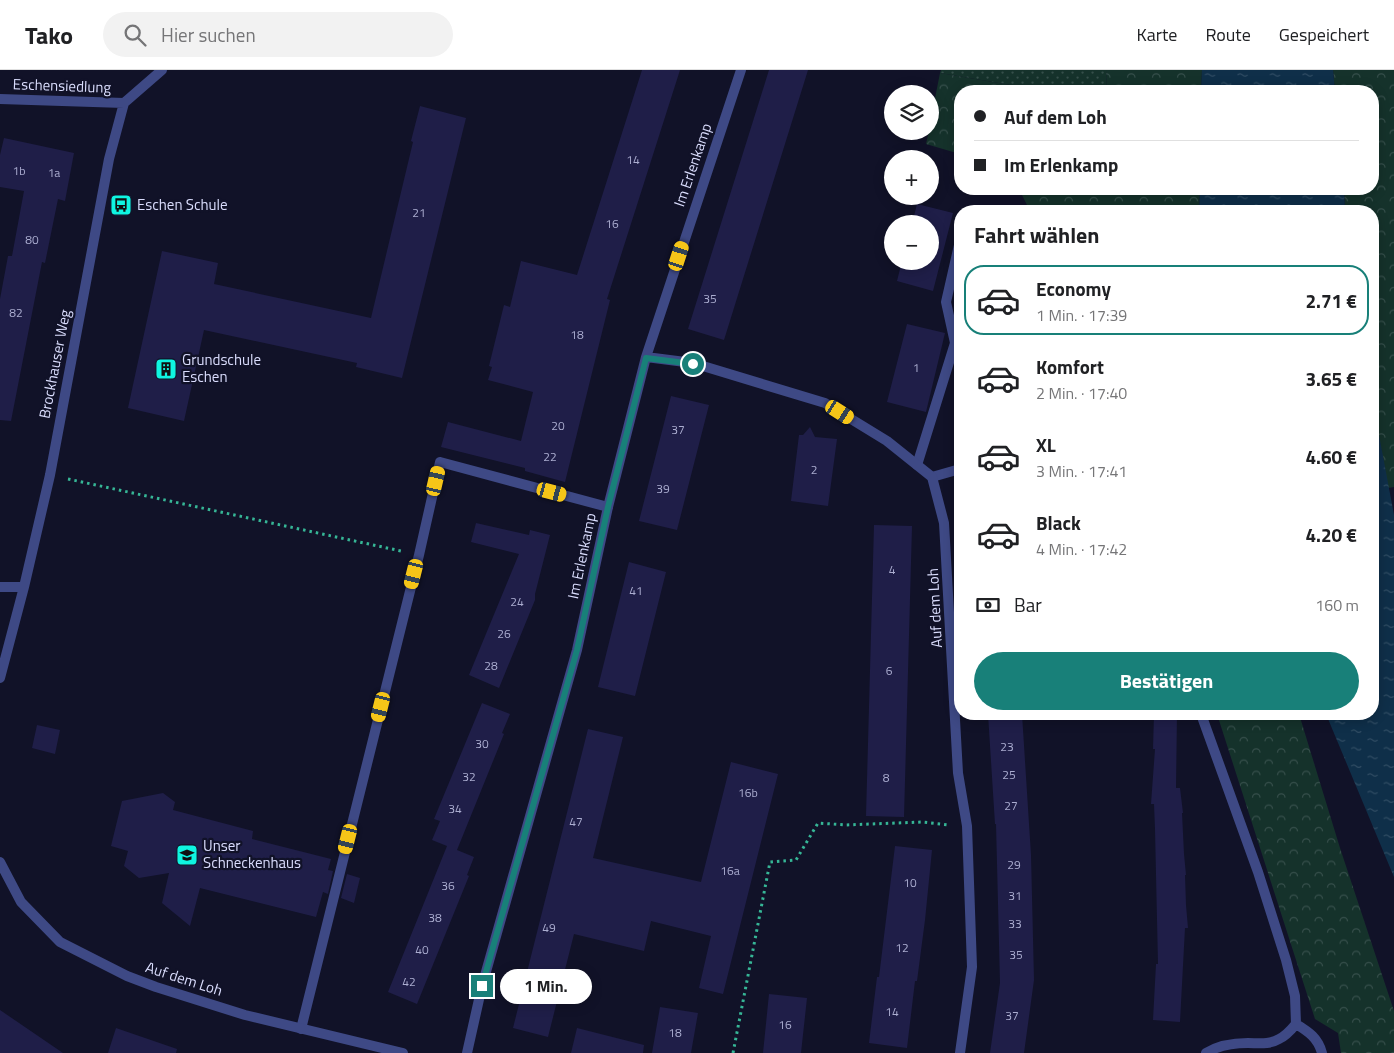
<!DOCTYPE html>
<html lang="de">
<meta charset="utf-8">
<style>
body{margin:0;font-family:"Titillium Web",sans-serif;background:#f2f2f2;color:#202124;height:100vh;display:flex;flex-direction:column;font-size:19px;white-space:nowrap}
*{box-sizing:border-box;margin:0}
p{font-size:16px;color:#757577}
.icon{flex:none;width:28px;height:28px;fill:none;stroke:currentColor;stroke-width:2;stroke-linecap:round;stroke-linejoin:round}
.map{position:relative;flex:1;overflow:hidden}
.sheet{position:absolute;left:954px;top:135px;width:425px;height:515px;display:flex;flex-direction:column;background:#fff;border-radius:20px;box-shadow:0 2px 12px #0003}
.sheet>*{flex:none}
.banner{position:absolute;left:954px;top:15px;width:425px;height:110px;border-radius:20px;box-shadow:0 2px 12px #0003;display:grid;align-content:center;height:110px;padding:0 20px;background:#fff}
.controls{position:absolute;left:884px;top:15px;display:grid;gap:10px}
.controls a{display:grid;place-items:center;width:55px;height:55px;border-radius:50%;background:#fff;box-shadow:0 2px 12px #0003;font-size:25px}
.end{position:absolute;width:22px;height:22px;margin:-11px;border:6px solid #188079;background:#fff;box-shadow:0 0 0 2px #fff}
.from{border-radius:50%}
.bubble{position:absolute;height:35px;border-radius:18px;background:#fff;box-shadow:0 2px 12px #0003;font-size:16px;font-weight:700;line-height:35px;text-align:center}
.car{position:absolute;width:15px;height:30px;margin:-15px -8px;border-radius:6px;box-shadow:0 0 4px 1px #0007;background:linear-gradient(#f5c518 24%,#345 0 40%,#f5c518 0 76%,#345 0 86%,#f5c518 0)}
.banner b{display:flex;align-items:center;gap:18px;height:48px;font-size:19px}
.banner b+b{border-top:1px solid #e0e0e0}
.banner i{width:12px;height:12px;background:#202124}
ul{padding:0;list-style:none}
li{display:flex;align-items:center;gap:15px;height:70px;margin:0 10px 8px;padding:0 10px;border:2px solid transparent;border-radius:20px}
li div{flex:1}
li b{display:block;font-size:19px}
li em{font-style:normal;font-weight:700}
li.on{border-color:#188079}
li>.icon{width:45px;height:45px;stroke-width:1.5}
h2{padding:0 20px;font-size:22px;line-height:60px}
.pay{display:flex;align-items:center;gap:12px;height:55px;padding:0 20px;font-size:19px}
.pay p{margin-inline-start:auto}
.cta{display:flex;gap:10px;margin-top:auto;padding:10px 20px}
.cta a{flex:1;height:58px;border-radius:30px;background:#188079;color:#fff;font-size:20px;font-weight:700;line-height:58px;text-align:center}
header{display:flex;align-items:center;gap:30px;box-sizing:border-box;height:70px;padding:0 25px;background:#fff;border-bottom:1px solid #e0e0e0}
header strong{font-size:24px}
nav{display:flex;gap:28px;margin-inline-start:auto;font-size:18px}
.search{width:350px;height:45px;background:#f2f2f2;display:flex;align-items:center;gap:12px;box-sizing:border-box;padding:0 18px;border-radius:28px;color:#757577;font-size:19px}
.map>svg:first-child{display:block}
.grass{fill:url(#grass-dots)}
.forest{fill:url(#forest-crowns)}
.water{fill:url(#water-ripples)}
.building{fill:#1f1e48}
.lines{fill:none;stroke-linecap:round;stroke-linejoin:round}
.path{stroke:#36b696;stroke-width:3;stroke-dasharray:2.5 4;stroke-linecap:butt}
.lane{stroke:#3e4985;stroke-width:10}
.street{stroke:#3e4985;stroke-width:10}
.route{stroke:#188079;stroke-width:6}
.labels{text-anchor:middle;stroke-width:4.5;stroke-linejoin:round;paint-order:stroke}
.number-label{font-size:12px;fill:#abadd0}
.street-label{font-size:15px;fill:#daddfd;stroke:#111228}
.poi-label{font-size:15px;fill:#daddfd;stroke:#111228;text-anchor:start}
</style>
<header>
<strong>Tako</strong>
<div class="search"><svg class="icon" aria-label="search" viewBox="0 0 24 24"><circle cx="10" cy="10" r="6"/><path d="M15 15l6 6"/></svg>Hier suchen</div>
<nav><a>Karte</a><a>Route</a><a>Gespeichert</a></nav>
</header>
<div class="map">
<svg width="1394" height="983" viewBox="0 0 1394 983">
<defs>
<pattern id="grass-dots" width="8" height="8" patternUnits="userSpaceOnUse" patternTransform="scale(1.25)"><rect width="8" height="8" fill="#15322b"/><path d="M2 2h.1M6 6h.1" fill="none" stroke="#364f4b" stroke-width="1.8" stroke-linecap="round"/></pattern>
<pattern id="forest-crowns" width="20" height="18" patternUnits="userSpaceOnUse" patternTransform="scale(1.25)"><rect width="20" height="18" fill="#15322b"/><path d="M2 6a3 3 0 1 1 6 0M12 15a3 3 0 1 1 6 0" fill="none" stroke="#364f4b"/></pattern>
<pattern id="water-ripples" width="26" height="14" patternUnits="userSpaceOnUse" patternTransform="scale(1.25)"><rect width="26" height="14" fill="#0f2f49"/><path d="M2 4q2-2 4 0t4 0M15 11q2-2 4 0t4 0" fill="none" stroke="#314d64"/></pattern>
</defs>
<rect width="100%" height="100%" fill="#111228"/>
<path class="grass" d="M941,0H1106L1107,21H1045L940,3Z"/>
<path class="forest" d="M1106,0H1202L1201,21H1107Z
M1333,0H1394V417L1388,418L1373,333L1372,141H1345L1344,119H1372V21H1335Z
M940,3L1045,21H960V84L926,74L929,61H930V54Z
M1019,119H1200L1199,141H1030Z
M1217,644H1299L1340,778L1394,941V983H1341L1338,963L1315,949Z"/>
<path class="water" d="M1202,0H1333L1335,21H1201Z
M1200,119H1344L1345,141H1199Z
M1373,333L1394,445V807L1326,644H1372Z"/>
<path class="building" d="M642,0H680L607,229L610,230L565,412L525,401V398L441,377L448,352L521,371L533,322L488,310L492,297L489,296L504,235L510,237L521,191L577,205Z
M769,0H808L724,270L688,259Z
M420,36L466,48L402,308L356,297L357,293L204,260L184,351L128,338L162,181L218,193L214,214L371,248L413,72L411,71Z
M4,68L74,83L65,131L58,129L45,193L42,192L11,351L0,350V229L8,186H12L24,121L0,117V85Z
M917,134L953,143L933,221L897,211L902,191H930V154H912Z
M907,254L945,263L926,342L887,332Z
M671,326L709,335L677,460L639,451Z
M810,357L815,367L837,369L828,436L791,431L799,365H803Z
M476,453L529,465L530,460L550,465L535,524V530L499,618L469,605L519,484L471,472Z
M874,455L912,456L904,747L866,746Z
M629,492L666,502L635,626L598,617Z
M482,633L510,644L502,663L504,664L457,780L474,787L467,805L469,806L417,934L388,922L447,776L432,770L440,751L434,749Z
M988,644H1022L1031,785L1034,910L1024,983H990L1000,913L996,754H995Z
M1154,644H1177L1176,718H1180L1183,743H1182L1184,784L1186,805H1185L1186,835L1188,858H1185L1180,952L1153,950L1156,894H1158L1155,759L1154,734H1151L1155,679H1153Z
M37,655L60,660L55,684L32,678Z
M588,659L623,667L593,788L701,812L731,692L778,704L723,924L699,918L711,866L651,851L644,881L574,864L548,967L513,958Z
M163,723L175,732L173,740L253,761L252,769L331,789L328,800L333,801L328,824L323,822L316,847L200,818L190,856L162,833L169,803L139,808L124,796L128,781L111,776L122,731Z
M895,776L932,780L925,850L917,911H915L907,978L869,973L877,907H879Z
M347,804L360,808L354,833L341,828Z
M769,924L807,928L801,983H763Z
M660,937L698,943L691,983H652Z
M0,940L63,983H0Z
M116,958L177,979L176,983H108Z
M577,958L644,975L643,983H571Z"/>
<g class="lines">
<path class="path" d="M68,409L401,481
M733,983L770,792L796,790L818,753L846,755L923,752L949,755"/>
<path class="lane" d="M917,395L955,273L946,232L959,175
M932,407L960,399
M1201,644L1258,802L1286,890L1295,926L1296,954C1291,960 1286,966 1279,969C1269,975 1258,973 1248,973C1232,973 1219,975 1206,983
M1296,954C1309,962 1318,968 1322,983
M301,959L419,485L440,392L608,437"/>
<path class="street" d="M0,29L124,33
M646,287L693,293L825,333L887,371L932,407L944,453L958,703L967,756L972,897L960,983
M0,517H24
M0,608L24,517L50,405L109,89L124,33L162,0
M0,792L21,832L60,872L127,906L156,917L245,945L403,983
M467,983L482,916L577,580L608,437L646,287L741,0"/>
</g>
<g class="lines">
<path class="route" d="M482,916L577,580L608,437L646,288L693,294"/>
</g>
<defs>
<g id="bus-square" transform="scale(1.125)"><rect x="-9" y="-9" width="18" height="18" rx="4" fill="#0ff5e1" stroke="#111228"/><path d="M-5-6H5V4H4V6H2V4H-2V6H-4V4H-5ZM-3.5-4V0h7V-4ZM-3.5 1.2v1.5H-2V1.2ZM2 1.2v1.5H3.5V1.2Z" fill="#111"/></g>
<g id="building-square" transform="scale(1.125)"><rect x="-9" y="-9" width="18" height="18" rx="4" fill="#0ff5e1" stroke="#111228"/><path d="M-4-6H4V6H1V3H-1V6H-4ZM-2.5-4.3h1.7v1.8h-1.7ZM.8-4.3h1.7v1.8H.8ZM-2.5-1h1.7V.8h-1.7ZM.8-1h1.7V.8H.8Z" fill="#111"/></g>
<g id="school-square" transform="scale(1.125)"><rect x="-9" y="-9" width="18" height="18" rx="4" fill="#0ff5e1" stroke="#111228"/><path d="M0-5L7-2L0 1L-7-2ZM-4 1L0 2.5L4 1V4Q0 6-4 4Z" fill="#111"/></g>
</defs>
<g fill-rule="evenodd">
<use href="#bus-square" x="121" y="135"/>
<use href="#building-square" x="166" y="299"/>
<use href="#school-square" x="187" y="785"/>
</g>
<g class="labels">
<g class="number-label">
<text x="633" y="94">14</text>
<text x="19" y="105">1b</text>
<text x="54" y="107">1a</text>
<text x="419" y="147">21</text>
<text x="612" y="158">16</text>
<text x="32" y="174">80</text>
<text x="710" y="233">35</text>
<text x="16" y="247">82</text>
<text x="577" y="269">18</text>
<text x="916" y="302">1</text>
<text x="558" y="360">20</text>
<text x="678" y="364">37</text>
<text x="550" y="391">22</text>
<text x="814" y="404">2</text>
<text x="663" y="423">39</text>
<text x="892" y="504">4</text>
<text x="636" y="525">41</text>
<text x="517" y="536">24</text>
<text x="504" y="568">26</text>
<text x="491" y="600">28</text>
<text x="889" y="605">6</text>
<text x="482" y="678">30</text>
<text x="1007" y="681">23</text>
<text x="1009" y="709">25</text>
<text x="469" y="711">32</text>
<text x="886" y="712">8</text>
<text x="748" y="727">16b</text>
<text x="1011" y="740">27</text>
<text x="455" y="743">34</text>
<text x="576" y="756">47</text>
<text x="1014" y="799">29</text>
<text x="730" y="805">16a</text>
<text x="910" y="817">10</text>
<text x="448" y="820">36</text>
<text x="1015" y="830">31</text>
<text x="435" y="852">38</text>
<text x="1015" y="858">33</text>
<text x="549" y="862">49</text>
<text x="902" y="882">12</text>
<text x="422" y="884">40</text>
<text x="1016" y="889">35</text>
<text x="409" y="916">42</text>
<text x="892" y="946">14</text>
<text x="1012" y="950">37</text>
<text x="785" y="959">16</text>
<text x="675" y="967">18</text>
</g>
<g class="street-label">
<text transform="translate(62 16) rotate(2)" y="5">Eschensiedlung</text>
<text transform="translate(693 95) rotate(-71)" y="5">Im Erlenkamp</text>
<text transform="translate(55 294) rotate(-79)" y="5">Brockhauser Weg</text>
<text transform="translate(582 486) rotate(-78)" y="5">Im Erlenkamp</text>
<text transform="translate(935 538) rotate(-93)" y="5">Auf dem Loh</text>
<text transform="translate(184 909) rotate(18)" y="5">Auf dem Loh</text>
</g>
<g class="poi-label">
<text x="137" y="140">Eschen Schule</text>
<text x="182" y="295">Grundschule<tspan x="182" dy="17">Eschen</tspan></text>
<text x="203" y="781">Unser<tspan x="203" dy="17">Schneckenhaus</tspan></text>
</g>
</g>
</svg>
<div class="controls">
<a><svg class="icon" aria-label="layers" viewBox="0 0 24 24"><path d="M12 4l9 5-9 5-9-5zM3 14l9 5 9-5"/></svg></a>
<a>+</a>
<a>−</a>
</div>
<i class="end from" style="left:693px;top:294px"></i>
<i class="end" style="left:482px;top:916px"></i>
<div class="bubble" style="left:500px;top:899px;width:92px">1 Min.</div>
<i class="car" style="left:679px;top:186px;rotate:18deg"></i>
<i class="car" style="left:840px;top:342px;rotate:122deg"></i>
<i class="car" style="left:436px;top:411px;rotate:13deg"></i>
<i class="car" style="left:552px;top:422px;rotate:105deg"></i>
<i class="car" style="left:414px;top:504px;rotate:194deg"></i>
<i class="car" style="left:381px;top:637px;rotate:194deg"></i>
<i class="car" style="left:348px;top:769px;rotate:194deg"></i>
<div class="banner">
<b><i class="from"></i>Auf dem Loh</b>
<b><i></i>Im Erlenkamp</b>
</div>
<section class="sheet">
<h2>Fahrt wählen</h2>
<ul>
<li class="on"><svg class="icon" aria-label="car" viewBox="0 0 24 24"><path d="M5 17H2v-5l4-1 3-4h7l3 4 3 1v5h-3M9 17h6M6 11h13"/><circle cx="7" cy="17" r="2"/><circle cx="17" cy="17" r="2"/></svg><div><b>Economy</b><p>1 Min. · 17:39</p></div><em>2.71 €</em></li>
<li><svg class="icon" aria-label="car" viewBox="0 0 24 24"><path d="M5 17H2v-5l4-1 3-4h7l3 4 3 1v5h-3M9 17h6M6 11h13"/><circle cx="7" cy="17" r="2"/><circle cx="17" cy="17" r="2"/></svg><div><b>Komfort</b><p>2 Min. · 17:40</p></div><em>3.65 €</em></li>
<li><svg class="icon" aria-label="car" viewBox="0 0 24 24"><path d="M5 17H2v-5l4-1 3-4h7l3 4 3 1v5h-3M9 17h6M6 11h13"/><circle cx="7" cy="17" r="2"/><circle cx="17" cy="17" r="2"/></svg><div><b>XL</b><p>3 Min. · 17:41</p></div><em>4.60 €</em></li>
<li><svg class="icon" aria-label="car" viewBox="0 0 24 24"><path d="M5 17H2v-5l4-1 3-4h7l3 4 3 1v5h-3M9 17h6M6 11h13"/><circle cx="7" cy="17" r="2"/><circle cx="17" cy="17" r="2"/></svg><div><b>Black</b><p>4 Min. · 17:42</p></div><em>4.20 €</em></li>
</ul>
<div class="pay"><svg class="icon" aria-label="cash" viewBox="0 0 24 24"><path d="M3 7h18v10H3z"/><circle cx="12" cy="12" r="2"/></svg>Bar<p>160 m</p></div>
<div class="cta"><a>Bestätigen</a></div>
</section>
</div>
